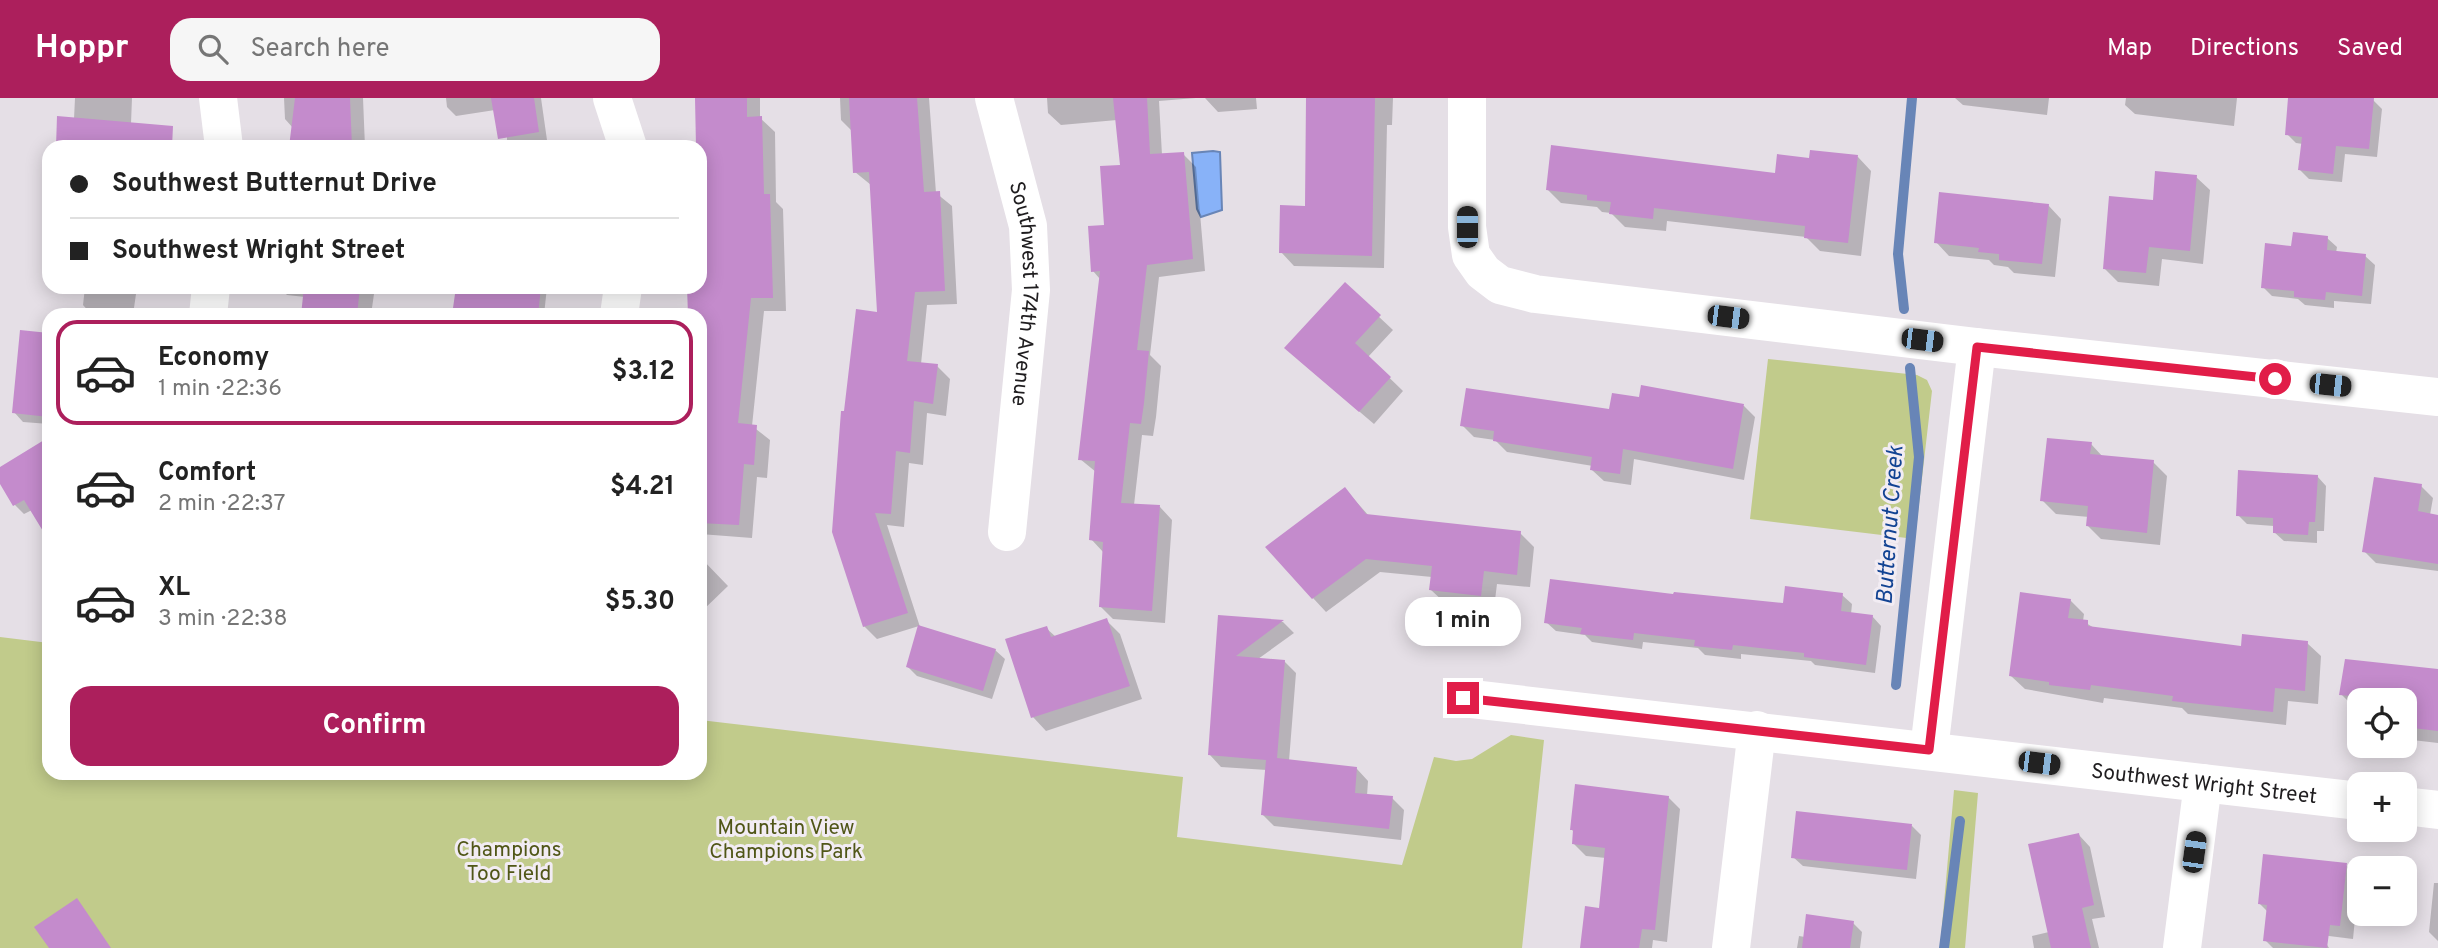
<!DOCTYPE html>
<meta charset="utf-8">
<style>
body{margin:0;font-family:Overpass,sans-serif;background:#f6f6f6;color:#222;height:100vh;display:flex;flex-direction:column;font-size:26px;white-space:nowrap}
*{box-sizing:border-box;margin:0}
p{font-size:23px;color:#767676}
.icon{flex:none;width:38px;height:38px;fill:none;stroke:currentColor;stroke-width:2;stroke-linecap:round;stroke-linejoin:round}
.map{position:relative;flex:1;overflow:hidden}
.details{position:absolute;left:42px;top:210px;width:665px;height:472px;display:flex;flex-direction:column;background:#fff;border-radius:21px;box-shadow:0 4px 18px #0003}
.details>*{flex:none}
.hud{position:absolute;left:42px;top:42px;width:665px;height:154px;border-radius:21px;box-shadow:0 4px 18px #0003;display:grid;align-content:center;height:154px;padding:0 28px;background:#fff}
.controls{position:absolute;left:2347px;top:590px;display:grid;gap:14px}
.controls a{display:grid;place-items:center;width:70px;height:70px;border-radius:14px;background:#fff;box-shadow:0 4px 18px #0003;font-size:35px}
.end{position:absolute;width:32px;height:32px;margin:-16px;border:9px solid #e11d48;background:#fff;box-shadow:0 0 0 4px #fff}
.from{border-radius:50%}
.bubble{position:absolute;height:49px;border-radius:21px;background:#fff;box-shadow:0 4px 18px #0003;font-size:23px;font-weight:700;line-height:49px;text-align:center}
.car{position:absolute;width:21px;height:42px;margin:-21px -10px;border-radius:9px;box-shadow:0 0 5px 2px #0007;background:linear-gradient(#222 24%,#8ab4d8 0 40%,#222 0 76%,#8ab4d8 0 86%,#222 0)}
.hud b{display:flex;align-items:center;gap:24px;height:66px;font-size:26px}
.hud b+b{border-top:2px solid #e0e0e0}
.hud i{width:18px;height:18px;background:#222}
ul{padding:12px 0 0;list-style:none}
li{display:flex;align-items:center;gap:21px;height:105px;margin:0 14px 10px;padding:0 14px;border:4px solid transparent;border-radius:21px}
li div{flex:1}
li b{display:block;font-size:26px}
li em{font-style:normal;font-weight:700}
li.selected{border-color:#ac1f5c}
li>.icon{width:63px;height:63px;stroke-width:1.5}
.cta{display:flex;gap:14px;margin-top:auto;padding:14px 28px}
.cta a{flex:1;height:80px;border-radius:21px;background:#ac1f5c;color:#fff;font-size:28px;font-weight:700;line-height:80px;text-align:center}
header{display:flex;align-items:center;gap:42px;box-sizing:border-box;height:98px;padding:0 35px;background:#ac1f5c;color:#fff}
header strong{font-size:33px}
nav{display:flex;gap:38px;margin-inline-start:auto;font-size:24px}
.search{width:490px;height:63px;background:#f6f6f6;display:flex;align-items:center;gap:18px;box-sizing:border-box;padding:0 24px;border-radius:21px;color:#767676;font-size:26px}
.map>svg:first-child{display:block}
.green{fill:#c1cb8b}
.water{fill:#88b2f8;stroke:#6885b7;stroke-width:2}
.shadow{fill:#0003}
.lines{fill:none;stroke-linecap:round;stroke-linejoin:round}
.stream{stroke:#6885b7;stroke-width:10}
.building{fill:#c48bcc}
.minor{stroke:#fff;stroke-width:38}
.route{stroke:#e11d48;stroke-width:9}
.labels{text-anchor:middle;stroke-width:6;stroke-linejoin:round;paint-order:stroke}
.street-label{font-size:21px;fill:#1f1d1f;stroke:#f2ecf3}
.park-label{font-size:21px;fill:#505617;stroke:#f2ecf3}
.water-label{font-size:23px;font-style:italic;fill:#124393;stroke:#f2ecf3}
</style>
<header>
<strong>Hoppr</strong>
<div class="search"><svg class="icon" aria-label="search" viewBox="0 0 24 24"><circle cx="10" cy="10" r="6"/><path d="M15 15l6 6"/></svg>Search here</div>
<nav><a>Map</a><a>Directions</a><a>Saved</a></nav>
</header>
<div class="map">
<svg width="2438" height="850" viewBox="0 0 2438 850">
<rect width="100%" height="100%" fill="#e5dfe6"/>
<path class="green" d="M1768,261L1917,277L1927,282L1932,293L1915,441L1750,421Z
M0,539L49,545V676H700V622L1183,679L1177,739L1402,767L1434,659L1456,663L1472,661L1511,637L1544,642L1522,850H0Z
M1954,692L1978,695L1965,850H1940Z"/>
<path class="water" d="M1213,53L1220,54L1222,112L1201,119L1197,111L1192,55Z"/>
<path class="shadow" d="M75,0H132L131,26L149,49H57L74,21Z
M284,0H363L365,49H291L293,30L285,21Z
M446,0H541L548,49H507V39L498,30L495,12L456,18L447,9Z
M697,0H760V20L775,34L776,104L783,111L786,213H764L752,328L770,342L767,380L757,379L752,440L700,436V217H682L689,216V189H700Z
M840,0H929L936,95L952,108L957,206L927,207L921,266L937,268L950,281L946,318L927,315L923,367L909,365L904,429L887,427L920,529L995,552L1005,561L992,601L917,578L908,569L919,528L877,541L864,528L846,315L879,216L871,87L855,74L852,33L841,22Z
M1047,0H1196L1159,3L1162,57L1183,56L1196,69L1205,173L1159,179L1150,257L1161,268L1156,319L1153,338L1142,337L1134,407L1160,409L1172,422L1165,525L1113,521L1100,508L1104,455L1091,441L1096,374L1080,361L1100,181L1093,173L1122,68L1117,22L1061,27L1048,15Z
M1205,0H1256L1257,11L1218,14Z
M1308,0H1393L1392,27H1387L1384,170L1294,168L1281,154L1307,110Z
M1955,0H2049L2047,17L1963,7Z
M2126,0H2237L2234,28L2135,16L2125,7Z
M2290,0L2373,2L2382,11L2377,59L2345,56L2342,84L2309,81L2300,72L2303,46L2296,45L2287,36Z
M1858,59L1871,73L1861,158L1820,153L1806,139L1667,123L1666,133L1625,129L1611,115L1602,114L1597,109L1561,105L1548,92L1777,77L1810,62Z
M2196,79L2210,92L2203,166L2162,161L2159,188L2118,184L2104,170L2154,103Z
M2048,107L2061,121L2055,179L2014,175L2008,169L1994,167L1989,162L1949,158L1936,144Z
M48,123H49V173L43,167Z
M2327,140L2337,149L2336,155L2365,158L2375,167L2371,206L2334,203V210L2305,207L2298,201L2272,198L2263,189L2293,150Z
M1345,187L1393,232L1368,259L1403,293L1374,326L1300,263Z
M85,189H137L133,217H92L83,207Z
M279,189H375L371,217H303L305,199L287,197Z
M458,189H547L544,217H455Z
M49,237V326L23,324L14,314Z
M1640,301L1744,308L1755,319L1744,382L1634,361L1631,387L1604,383L1592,372L1593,368L1507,354L1495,342L1474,339L1462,327L1610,313Z
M2091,346L2103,359L2153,364L2167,378L2160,447L2101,441L2088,428L2089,419L2056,416L2042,402Z
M49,349V438L32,412L24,416L15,407L0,383V371Z
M2317,378L2326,388L2324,433H2317V445L2284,443L2274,434V428L2247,426L2238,417Z
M2421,388L2433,400L2430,417L2438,418V473L2376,465L2364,453Z
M1345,391L1369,418L1520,435L1534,449L1530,489L1497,486L1494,510L1445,505L1431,492L1432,479L1380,474L1326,514L1313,500Z
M700,459L728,488L700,515Z
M1842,497L1852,506L1851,516L1872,518L1881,528L1875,575L1815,567L1811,563L1741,556V561L1705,557L1698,550L1643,544L1642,551L1592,544L1585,537L1556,533L1546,524L1675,498L1784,507Z
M2070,502L2084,516L2083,523L2094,530L2243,550L2307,545L2321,558L2318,606L2288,603L2286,627L2188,616L2182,610L2104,600L2103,605L2025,591L2011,578Z
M1220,519L1283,524L1294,535L1258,561L1284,563L1296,575L1289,663L1357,671L1368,683L1367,698L1392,700L1404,712L1401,742L1274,728L1262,716L1267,672L1221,669L1210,657Z
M1106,522L1120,536L1142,601L1046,633L1033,619L1046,530L1056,539Z
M2438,573V645L2404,641V602H2359V630L2352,623L2353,608L2341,596Z
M1668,699L1680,711L1667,844L1653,842L1652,850H1582L1601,812L1606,760L1586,758L1574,746L1575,735L1572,732Z
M1912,728L1921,737L1916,781L1803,768L1793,759Z
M2079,737L2090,749L2105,819L2092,821L2099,850H2034L2032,838L2049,834Z
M2346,767L2359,780L2353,841L2321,837L2329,850H2273L2265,842L2268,814L2259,805Z
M2434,785H2438V843L2429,834Z
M1853,825L1862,834L1860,850H1797L1799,838L1805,839Z"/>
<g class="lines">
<path class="stream" d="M1904,211L1898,156L1912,0
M1896,587L1919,359L1910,270
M1944,850L1960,723"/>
</g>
<path class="building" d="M295,0H350L352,49H289Z
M491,0H534L539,34L498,41Z
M695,0H747V19L762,18L764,96H770L773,200H751L738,325L757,327L754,367L744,366L739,427L700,425V217H688L687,189H700V49H696Z
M849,0H917L924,94L940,93L945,193L915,194L907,263L938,266L933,306L914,303L910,355L896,353L891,416L875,415L908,515L863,529L832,434L841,313H844L856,211L877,214L869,74L853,75Z
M1113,0H1147L1150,56L1184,54L1193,161L1147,167L1137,252L1149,253L1144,305L1141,326L1130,325L1121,405L1160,407L1152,513L1099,509L1103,444L1089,442L1095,363L1078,362L1100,173L1091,174L1088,128L1104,127L1100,68L1120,67Z
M1306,0H1375L1372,158L1279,155L1280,107L1305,108Z
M2288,0H2374L2369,51L2336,48L2333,76L2298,72L2302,39L2285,37Z
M57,18L173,28L172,49H56Z
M1551,47L1775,75L1777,56L1809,60L1810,52L1858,57L1848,145L1804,140L1805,128L1654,110L1653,121L1609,116L1611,104L1587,102V97L1546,92Z
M2155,73L2197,77L2190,153L2149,149L2146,175L2103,171L2109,98L2153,102Z
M1939,94L2049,106L2042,166L1999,162V156L1978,154L1979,150L1934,145Z
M2293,134L2328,138L2327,152L2366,156L2362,198L2326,194L2325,202L2294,199V193L2261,190L2265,145L2291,148Z
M1345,184L1381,217L1355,245L1391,279L1359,314L1284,250Z
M304,189H360L357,217H301Z
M456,189H541L538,217H452Z
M20,232L49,235V319L12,315Z
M1641,287L1744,306L1733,371L1623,351L1620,376L1590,372L1592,359L1493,343L1494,333L1460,328L1466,290L1609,311L1612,295L1639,299Z
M49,339V443L24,402L13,408L0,386V369Z
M2047,340L2092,344L2090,356L2154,362L2147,435L2086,428L2088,408L2040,403Z
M2238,372L2318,377L2315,424H2309L2308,437L2273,435V420L2236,418Z
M2374,379L2422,386L2418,413L2438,417V466L2362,454Z
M1345,389L1366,416L1521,433L1517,477L1484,473L1481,498L1429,492L1432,468L1366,461L1312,501L1265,449Z
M1550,481L1673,496L1674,494L1783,505L1785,488L1843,495L1841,513L1873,517L1866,567L1804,559V555L1733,547L1732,552L1694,548L1695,542L1634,535L1633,542L1580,536L1582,530L1544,525Z
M2020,494L2071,501L2068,520L2088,522V528L2241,548L2242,536L2308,543L2305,593L2275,590L2273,614L2172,603L2173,598L2091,587L2090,592L2049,587V584L2009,578Z
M1218,517L1284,522L1236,558L1285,562L1277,660L1357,669L1355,695L1393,698L1389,731L1261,717L1266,662L1208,657Z
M1107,520L1130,588L1031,620L1005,541L1047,528L1051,539Z
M918,527L996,551L983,593L906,569Z
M2345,561L2438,571V633L2404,629V602H2359V624L2350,623L2353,598L2339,597Z
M1575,686L1669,698L1655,832L1642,831L1639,850H1580L1585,808L1599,810L1605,750L1572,746L1573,732H1570Z
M1796,713L1912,726L1907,772L1791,760Z
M2079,735L2094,807L2082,810L2091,850H2051L2028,746Z
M2263,756L2347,765L2340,828L2330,827L2327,850L2263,843L2267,807L2258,806Z
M77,800L111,850H49L34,829Z
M1806,816L1854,823L1850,850H1802Z"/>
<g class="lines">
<g class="minor">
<path d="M218,0L224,49"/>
<path d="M612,0L628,49"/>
<path id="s1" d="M994,0L1028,128L1031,192L1007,434"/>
<path d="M1467,0V129L1471,157L1483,174L1500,187L1535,196L1977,249L2438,299"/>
<path d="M208,217L211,189"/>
<path d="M619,217L623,189"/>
<path id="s2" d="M1463,600L2359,703"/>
<path d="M1929,652L1977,249"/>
<path d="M2404,708L2438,712"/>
<path d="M1731,850L1757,632"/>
<path d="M2182,850L2203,685"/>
</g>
</g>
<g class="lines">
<path class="route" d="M1463,600L1929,652L1977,249L2275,281"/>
</g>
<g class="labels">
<g class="street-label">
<text dy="7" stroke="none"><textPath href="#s1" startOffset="200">Southwest 174th Avenue</textPath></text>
<text dy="7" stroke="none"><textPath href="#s2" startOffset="746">Southwest Wright Street</textPath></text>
</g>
<g class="park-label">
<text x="786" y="736">Mountain View<tspan x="786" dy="24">Champions Park</tspan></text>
<text x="509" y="758">Champions<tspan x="509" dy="24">Too Field</tspan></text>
</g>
<g class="water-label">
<text transform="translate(1889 427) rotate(-86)" y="8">Butternut Creek</text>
</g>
</g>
</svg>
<div class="controls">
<a><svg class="icon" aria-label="locate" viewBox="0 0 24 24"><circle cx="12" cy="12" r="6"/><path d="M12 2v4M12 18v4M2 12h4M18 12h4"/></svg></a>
<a>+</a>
<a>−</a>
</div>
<i class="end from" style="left:2275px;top:281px"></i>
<i class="end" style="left:1463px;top:600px"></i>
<div class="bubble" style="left:1405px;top:499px;width:116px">1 min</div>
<i class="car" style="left:1467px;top:129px;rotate:0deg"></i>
<i class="car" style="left:1728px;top:219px;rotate:97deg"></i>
<i class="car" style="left:1922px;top:242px;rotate:97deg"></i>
<i class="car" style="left:2330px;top:287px;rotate:96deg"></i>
<i class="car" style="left:2039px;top:665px;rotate:97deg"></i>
<i class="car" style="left:2194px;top:754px;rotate:8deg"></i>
<div class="hud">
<b><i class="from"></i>Southwest Butternut Drive</b>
<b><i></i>Southwest Wright Street</b>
</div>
<section class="details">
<ul>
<li class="selected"><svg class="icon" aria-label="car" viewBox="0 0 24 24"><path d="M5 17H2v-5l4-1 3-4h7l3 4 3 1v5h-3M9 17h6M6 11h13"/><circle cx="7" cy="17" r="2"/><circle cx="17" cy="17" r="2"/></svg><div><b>Economy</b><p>1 min · 22:36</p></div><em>$3.12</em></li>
<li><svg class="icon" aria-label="car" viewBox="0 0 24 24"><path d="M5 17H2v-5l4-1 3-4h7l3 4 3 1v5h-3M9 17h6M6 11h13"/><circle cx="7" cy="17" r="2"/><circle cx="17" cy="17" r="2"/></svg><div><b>Comfort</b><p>2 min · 22:37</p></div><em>$4.21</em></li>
<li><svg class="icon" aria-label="car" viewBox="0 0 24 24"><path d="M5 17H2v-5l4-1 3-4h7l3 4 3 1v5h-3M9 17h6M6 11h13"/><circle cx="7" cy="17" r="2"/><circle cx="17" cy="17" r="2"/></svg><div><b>XL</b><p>3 min · 22:38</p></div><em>$5.30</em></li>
</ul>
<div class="cta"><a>Confirm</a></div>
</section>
</div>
